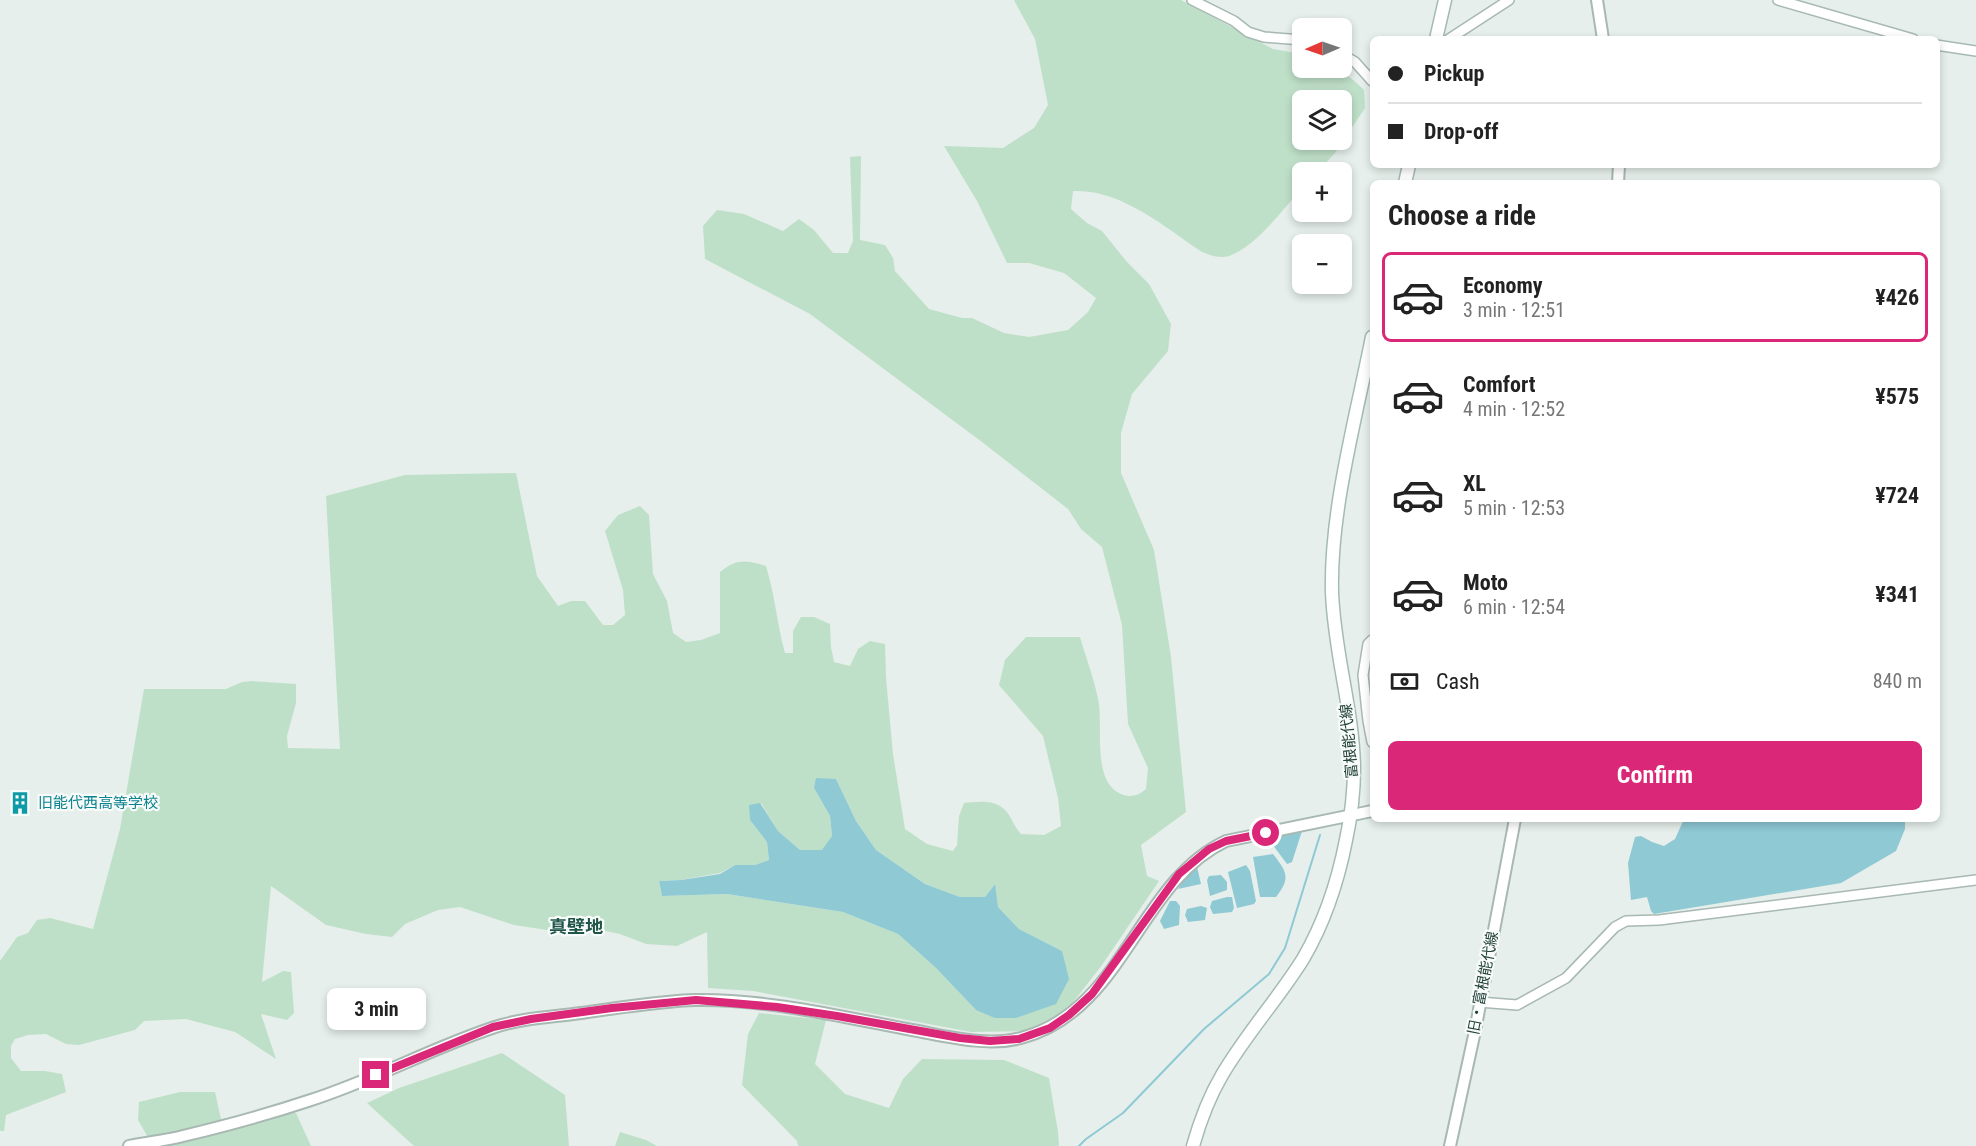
<!DOCTYPE html>
<meta charset="utf-8">
<style>
body{margin:0;font-family:"Roboto Condensed","Noto Sans JP",sans-serif;background:#f2f2f2;color:#222;height:100vh;display:flex;flex-direction:column;font-size:22px;white-space:nowrap}
*{box-sizing:border-box;margin:0}
p{font-size:20px;color:#767676}
.icon{flex:none;width:33px;height:33px;fill:none;stroke:currentColor;stroke-width:2;stroke-linecap:round;stroke-linejoin:round}
.map{position:relative;flex:1;overflow:hidden}
.details{position:absolute;left:1370px;top:180px;width:570px;height:642px;display:flex;flex-direction:column;background:#fff;border-radius:9px;box-shadow:0 3px 9px #0003}
.details>*{flex:none}
.hud{position:absolute;left:1370px;top:36px;width:570px;height:132px;border-radius:9px;box-shadow:0 3px 9px #0003;display:grid;align-content:center;height:132px;padding:0 18px;background:#fff}
.needle{width:39px;rotate:268deg}
.fabs{position:absolute;left:1292px;top:18px;display:grid;gap:12px}
.fabs a{display:grid;place-items:center;width:60px;height:60px;border-radius:9px;background:#fff;box-shadow:0 3px 9px #0003;font-size:30px}
.end{position:absolute;width:27px;height:27px;margin:-14px;border:8px solid #db2777;background:#fff;box-shadow:0 0 0 3px #fff}
.from{border-radius:50%}
.bubble{position:absolute;height:42px;border-radius:9px;background:#fff;box-shadow:0 3px 9px #0003;font-size:20px;font-weight:700;line-height:42px;text-align:center}
.hud b{display:flex;align-items:center;gap:21px;height:57px;font-size:22px}
.hud b+b{border-top:2px solid #e0e0e0}
.hud i{width:15px;height:15px;background:#222}
ul{padding:0;list-style:none}
li{display:flex;align-items:center;gap:18px;height:90px;margin:0 12px 9px;padding:0 6px;border:3px solid transparent;border-radius:9px}
li div{flex:1}
li b{display:block;font-size:22px}
li em{font-style:normal;font-weight:700}
li.on{border-color:#db2777}
li>.icon{width:54px;height:54px;stroke-width:1.5}
h2{padding:0 18px;font-size:27px;line-height:72px}
.pay{display:flex;align-items:center;gap:15px;height:66px;padding:0 18px;font-size:22px}
.pay p{margin-inline-start:auto}
.action{display:flex;gap:12px;margin-top:auto;padding:12px 18px}
.action a{flex:1;height:69px;border-radius:9px;background:#db2777;color:#fff;font-size:24px;font-weight:700;line-height:69px;text-align:center}
.map>svg:first-child{display:block}
.green{fill:#bfe0c8;fill-rule:evenodd}
.water{fill:#8ec9d4}
.lines{fill:none;stroke-linecap:round;stroke-linejoin:round}
.stream{stroke:#8ec9d4;stroke-width:2}
.minor-casing{stroke:#a8b8b2;stroke-width:12}
.tertiary-casing{stroke:#a8b8b2;stroke-width:14}
.secondary-casing{stroke:#a4bbb3;stroke-width:15}
.minor{stroke:#fff;stroke-width:9}
.tertiary{stroke:#fff;stroke-width:10}
.secondary{stroke:#fff;stroke-width:12}
.route{stroke:#db2777;stroke-width:8}
.labels{text-anchor:middle;stroke-width:4.5;stroke-linejoin:round;paint-order:stroke}
.street-label{font-size:15px;fill:#24423a;stroke:#f7fbf9}
.culture-label{font-size:15px;fill:#0d838f;stroke:#f7fbf9;text-anchor:start}
.quarter-label{font-size:18px;font-weight:bold;fill:#1f5548;stroke:#f7fbf9}
</style>
<div class="map">
<svg width="1976" height="1146" viewBox="0 0 1976 1146">
<rect width="100%" height="100%" fill="#e6efeb"/>
<path class="green" d="M1014,0H1181L1273,49L1302,54V68C1334,68 1341,67 1364,90L1365,108L1335,153L1317,172H1302V188C1283,209 1257,246 1229,256C1220,259 1210,255 1202,252C1163,226 1121,189 1073,191L1071,209L1087,223L1102,231L1127,262L1149,284L1171,324L1168,351L1132,394L1121,433V473L1154,550L1171,657L1186,812L1141,845L1147,876L1159,881L1102,965L1068,1009L1026,1031L971,1032L753,991L708,988L707,932L677,946L646,944L620,934L596,929L547,930L514,925L460,907L438,910L405,924L392,937L366,934L326,925L271,886L262,982L283,971L291,972L294,1013L287,1020L261,1014L276,1059L235,1032L186,1019L144,1021L135,1030L79,1045L66,1044L46,1034L28,1035L15,1039L11,1046V1058L21,1071H45L62,1074L66,1092L6,1115L4,1131H0V961L17,937L28,933L37,920L50,918L93,929L120,829L144,689H226L242,682L252,681L296,684V703L287,736L288,748L340,749L326,496L405,475L516,473L537,576L558,606L571,601H585L603,625H613L625,615L623,590L605,531L618,515L640,506L649,515L653,574L667,601L673,633L686,642L701,640L720,633V572C737,558 746,560 766,566C775,595 777,624 785,653H793V631L801,617H814L830,624L831,647L834,662L850,666L858,649L870,641L885,644L886,678L893,754L905,829L927,844L953,851L957,845L959,816L964,803C977,802 993,799 1004,809C1011,815 1014,827 1021,834L1044,835L1061,826L1058,798L1043,736L999,685L1005,660L1026,637H1080C1086,658 1094,678 1098,699C1104,725 1091,782 1121,794C1131,798 1138,796 1146,789L1148,768L1128,724L1122,625L1102,547L1081,529L1068,509L982,442L810,314L705,259L703,226L717,210L744,214L783,231L799,219L814,230L833,253H848L853,241L850,157L861,156L860,240L885,245L893,258L895,271L929,309L962,318H972L1004,333L1029,337L1068,330L1088,312L1096,298L1064,273L1029,263H1007L977,201L944,146L1003,148L1034,128L1048,105L1035,39ZM1302,100H1341V140H1302ZM836,779L856,821L876,850L925,884L960,897H985L994,885L998,907L1019,929L1062,951L976,1010L936,968L898,934L843,912L727,894L662,896L659,881L680,880L720,873L735,865H755L769,860L767,842L750,820L761,803L778,831L800,850L822,851L832,836L830,816L814,788Z
M759,1013L826,1020L815,1064L845,1094L889,1108L903,1079L922,1059L1004,1060L1049,1078L1058,1132L1059,1146H798L797,1141L742,1085L748,1034Z
M502,1053L565,1095L569,1146H414L367,1103L399,1088Z
M180,1092H215L221,1119L296,1113L311,1146H153L138,1120L139,1102Z
M620,1132L646,1140L657,1146H615Z"/>
<path class="water" d="M816,778L836,779L856,821L876,850L925,884L960,897H985L995,884L998,907L1019,929L1062,951L1069,979L1056,1004L1016,1018H995L976,1010L936,968L898,934L843,912L727,894L662,896L659,881L681,880L720,874L735,865H755L769,860L767,842L750,820L749,805L760,803L778,831L800,850H822L832,836L830,816L814,788Z
M1684,819H1798L1811,822L1834,819H1905V829L1896,851L1841,883L1654,914L1651,911L1647,897L1631,900L1628,863L1635,837L1641,836L1652,842L1664,846L1675,839Z
M1300,830L1302,831L1292,862L1287,864L1269,840Z
M1273,854C1287,872 1291,878 1276,897H1260L1253,857Z
M1246,865L1250,871L1256,901L1254,904L1237,908L1228,872Z
M1197,867L1201,884L1178,889L1190,869Z
M1221,875L1227,882V890L1210,896L1207,880L1209,876Z
M1227,897H1232L1234,908L1232,912L1213,914L1210,907L1212,901Z
M1170,901H1176L1180,906L1179,925L1164,929L1160,921Z
M1201,906L1207,908L1205,920L1188,922L1185,915L1187,909Z"/>
<g class="lines">
<path class="stream" d="M1079,1146L1086,1139L1123,1113L1204,1029L1269,974L1285,948L1320,835"/>
<g class="minor-casing">
<path id="minor" d="M1192,0L1234,21L1248,32L1264,37L1302,40
M1778,0L1913,39
M1449,39L1509,0
M1936,45L1976,51
M1341,54L1355,62L1372,81
M1372,640L1368,644L1363,675L1368,721L1372,742
M1479,1002L1517,1005L1566,978L1615,927L1626,921L1659,920L1976,880"/>
</g>
<g class="tertiary-casing">
<path id="tertiary" d="M1597,0L1603,39
M1618,183L1619,165
M129,1146C147,1142 165,1141 183,1136C225,1126 269,1114 311,1100C373,1080 430,1049 492,1028C520,1018 552,1017 581,1013C619,1008 658,1001 696,1000C768,999 842,1017 912,1030C946,1036 986,1047 1021,1038C1124,1011 1138,882 1226,841L1372,811
M1450,1146L1475,1031L1515,819"/>
</g>
<g class="secondary-casing">
<path id="secondary" d="M1436,39L1445,0
M1405,183L1409,165
M1193,1146C1200,1121 1209,1097 1222,1075C1246,1034 1278,999 1303,959C1324,923 1338,881 1346,840C1351,817 1354,792 1354,768C1353,709 1334,652 1332,592C1330,511 1356,418 1372,337"/>
</g>
<use href="#minor" class="minor"/>
<use href="#tertiary" class="tertiary"/>
<use href="#secondary" class="secondary"/>
</g>
<g class="lines">
<path class="route" d="M376,1075L493,1027L531,1019L612,1008L696,1000L777,1007L837,1016L960,1038L990,1041L1019,1039L1050,1028L1069,1015L1092,994L1179,874L1209,849L1226,841L1266,833"/>
</g>
<defs>
<g id="building-bare" transform="scale(1.8)"><path d="M-4-6H4V6H1V3H-1V6H-4ZM-2.5-4.3h1.7v1.8h-1.7ZM.8-4.3h1.7v1.8H.8ZM-2.5-1h1.7V.8h-1.7ZM.8-1h1.7V.8H.8Z" fill="#0f9aa8" stroke="#f7fbf9" stroke-width="2.5" paint-order="stroke"/></g>
</defs>
<g fill-rule="evenodd">
<use href="#building-bare" x="20" y="803"/>
</g>
<g class="labels">
<g class="street-label">
<text transform="translate(1349 741) rotate(-95)" y="5">富根能代線</text>
<text transform="translate(1483 983) rotate(-79)" y="5">旧・富根能代線</text>
</g>
<g class="culture-label">
<text x="38" y="808">旧能代西高等学校</text>
</g>
<g class="quarter-label">
<text x="576" y="933">真壁地</text>
</g>
</g>
</svg>
<div class="fabs">
<a><svg class="needle" viewBox="-14 -14 28 28"><path d="M0-13l5 13h-10z" fill="#e53935"/><path d="M0 13l5-13h-10z" fill="#767676"/></svg></a>
<a><svg class="icon" aria-label="layers" viewBox="0 0 24 24"><path d="M12 4l9 5-9 5-9-5zM3 14l9 5 9-5"/></svg></a>
<a>+</a>
<a>−</a>
</div>
<i class="end from" style="left:1266px;top:833px"></i>
<i class="end" style="left:376px;top:1075px"></i>
<div class="bubble" style="left:327px;top:988px;width:99px">3 min</div>
<div class="hud">
<b><i class="from"></i>Pickup</b>
<b><i></i>Drop-off</b>
</div>
<section class="details">
<h2>Choose a ride</h2>
<ul>
<li class="on"><svg class="icon" aria-label="car" viewBox="0 0 24 24"><path d="M5 17H2v-5l4-1 3-4h7l3 4 3 1v5h-3M9 17h6M6 11h13"/><circle cx="7" cy="17" r="2"/><circle cx="17" cy="17" r="2"/></svg><div><b>Economy</b><p>3 min · 12:51</p></div><em>¥426</em></li>
<li><svg class="icon" aria-label="car" viewBox="0 0 24 24"><path d="M5 17H2v-5l4-1 3-4h7l3 4 3 1v5h-3M9 17h6M6 11h13"/><circle cx="7" cy="17" r="2"/><circle cx="17" cy="17" r="2"/></svg><div><b>Comfort</b><p>4 min · 12:52</p></div><em>¥575</em></li>
<li><svg class="icon" aria-label="car" viewBox="0 0 24 24"><path d="M5 17H2v-5l4-1 3-4h7l3 4 3 1v5h-3M9 17h6M6 11h13"/><circle cx="7" cy="17" r="2"/><circle cx="17" cy="17" r="2"/></svg><div><b>XL</b><p>5 min · 12:53</p></div><em>¥724</em></li>
<li><svg class="icon" aria-label="car" viewBox="0 0 24 24"><path d="M5 17H2v-5l4-1 3-4h7l3 4 3 1v5h-3M9 17h6M6 11h13"/><circle cx="7" cy="17" r="2"/><circle cx="17" cy="17" r="2"/></svg><div><b>Moto</b><p>6 min · 12:54</p></div><em>¥341</em></li>
</ul>
<div class="pay"><svg class="icon" aria-label="cash" viewBox="0 0 24 24"><path d="M3 7h18v10H3z"/><circle cx="12" cy="12" r="2"/></svg>Cash<p>840 m</p></div>
<div class="action"><a>Confirm</a></div>
</section>
</div>
